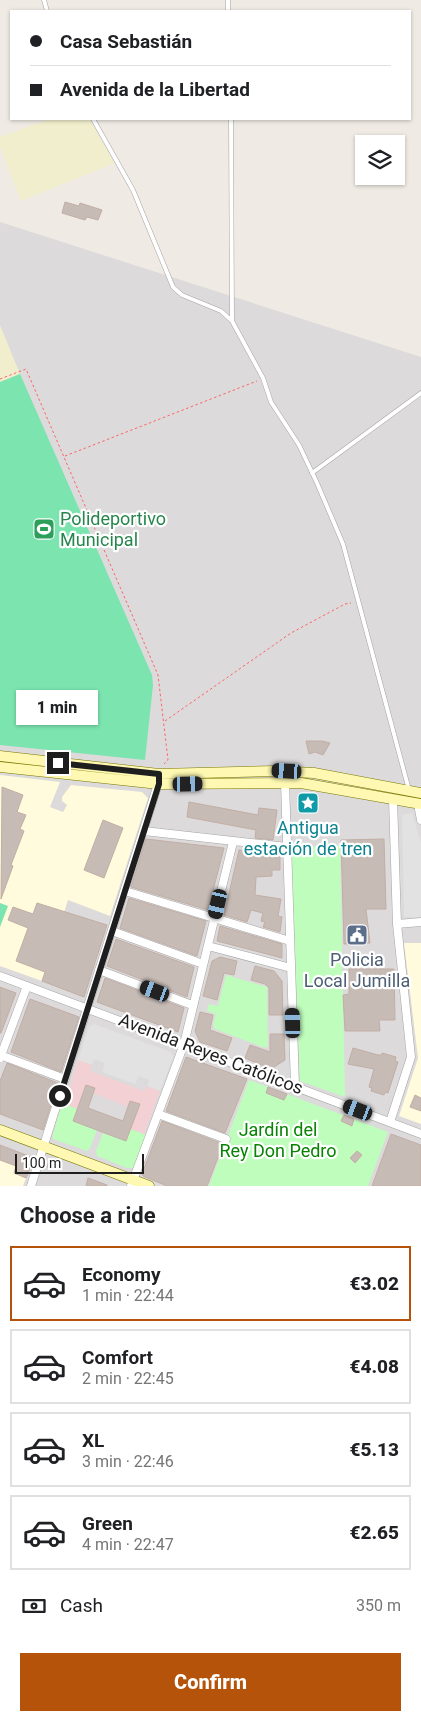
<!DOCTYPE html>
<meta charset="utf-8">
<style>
body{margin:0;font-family:Roboto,sans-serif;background:#f2f2f2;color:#202124;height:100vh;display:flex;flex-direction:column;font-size:19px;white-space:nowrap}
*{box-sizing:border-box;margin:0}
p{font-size:16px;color:#757577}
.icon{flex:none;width:28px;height:28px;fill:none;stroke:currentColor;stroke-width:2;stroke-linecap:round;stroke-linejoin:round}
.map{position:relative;height:1186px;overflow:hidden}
.panel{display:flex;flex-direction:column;background:#fff;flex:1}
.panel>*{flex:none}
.guide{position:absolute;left:10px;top:10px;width:401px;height:110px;border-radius:0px;box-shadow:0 1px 4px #0004;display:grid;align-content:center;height:110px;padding:0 20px;background:#fff}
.tools{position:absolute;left:355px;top:135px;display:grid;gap:10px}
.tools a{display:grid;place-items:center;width:50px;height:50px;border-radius:0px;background:#fff;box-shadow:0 1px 4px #0004;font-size:25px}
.scale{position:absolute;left:15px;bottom:12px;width:129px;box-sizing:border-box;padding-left:5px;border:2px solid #1e1e1e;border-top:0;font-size:14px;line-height:18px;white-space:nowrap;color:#1e1e1e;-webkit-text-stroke:4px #fff;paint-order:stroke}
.end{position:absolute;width:22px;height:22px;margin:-11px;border:6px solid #1e1e1e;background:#fff;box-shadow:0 0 0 2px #fff}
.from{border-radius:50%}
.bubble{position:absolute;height:35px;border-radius:0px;background:#fff;box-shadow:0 1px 4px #0004;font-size:16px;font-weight:800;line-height:35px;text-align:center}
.car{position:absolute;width:15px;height:30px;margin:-15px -8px;border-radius:6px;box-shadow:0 0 4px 1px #0007;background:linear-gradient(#222 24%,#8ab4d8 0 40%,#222 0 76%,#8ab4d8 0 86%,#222 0)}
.guide b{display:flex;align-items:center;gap:18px;height:48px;font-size:19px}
.guide b+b{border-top:1px solid #e0e0e0}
.guide i{width:12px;height:12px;background:#202124}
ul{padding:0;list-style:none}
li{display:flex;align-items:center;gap:15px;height:75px;margin:0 10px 8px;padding:0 10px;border:2px solid #e0e0e0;border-radius:0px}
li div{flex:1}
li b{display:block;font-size:19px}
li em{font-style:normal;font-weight:800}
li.active{border-color:#b45309}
li>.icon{width:45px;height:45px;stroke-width:1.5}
h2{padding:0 20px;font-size:22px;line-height:60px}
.pay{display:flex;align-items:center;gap:12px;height:55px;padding:0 20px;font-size:19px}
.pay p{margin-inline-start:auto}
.button{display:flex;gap:10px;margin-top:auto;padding:10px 20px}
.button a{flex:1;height:58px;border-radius:0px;background:#b45309;color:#fff;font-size:20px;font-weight:800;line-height:58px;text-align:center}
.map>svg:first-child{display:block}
.residential{fill:#dcdadb}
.commercial{fill:#f2d0d3}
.education{fill:#fffbdc}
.farmland{fill:#f0eecc}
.park{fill:#bffdbc}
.pitch{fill:#7be4af}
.parking{fill:#e2e2e2}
.building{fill:#c7bbb6;stroke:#c2aea4}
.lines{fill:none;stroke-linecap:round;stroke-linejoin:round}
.lane-casing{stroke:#a5a5a5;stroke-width:5}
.street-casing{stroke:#a5a5a5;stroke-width:9}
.secondary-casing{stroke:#797800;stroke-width:11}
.path{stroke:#ff6467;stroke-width:1;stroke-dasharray:2.5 2.5;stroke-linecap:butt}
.lane{stroke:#fff;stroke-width:4}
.street{stroke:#fff;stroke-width:8}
.secondary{stroke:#fef8b2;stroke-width:10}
.route{stroke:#1e1e1e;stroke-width:6}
.labels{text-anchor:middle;stroke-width:4.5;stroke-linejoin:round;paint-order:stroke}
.leisure-label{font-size:18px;fill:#27864d;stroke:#fff;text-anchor:start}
.culture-label{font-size:18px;fill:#0d838f;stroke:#fff}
.service-label{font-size:18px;fill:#4e5e75;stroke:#fff}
.street-label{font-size:18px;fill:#1e1e1e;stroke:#fff}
.park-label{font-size:18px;fill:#098304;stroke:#fff}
</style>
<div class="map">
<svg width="421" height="1186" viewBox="0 0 421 1186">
<rect width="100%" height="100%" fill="#efeae3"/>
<path class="residential" d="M0,222L421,357V1186H0Z"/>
<path class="commercial" d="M78,1060L92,1065L90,1071L144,1091L146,1086L160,1091L144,1134L130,1129L128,1107L93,1093L95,1088L87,1085L77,1109L65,1104Z"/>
<path class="education" d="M0,775L60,782L50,807L63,812L67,805L62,801V797L71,785L142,792L148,798L110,916L68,900L42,981L0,966Z
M404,943H421V1124L399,1116L418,1058Z
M0,1145L34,1158L23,1186H0Z"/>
<path class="farmland" d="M50,119H89L115,163L21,201L0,147V137Z
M0,325L20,374L0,382Z"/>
<path class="park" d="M340,845L345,1097L300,1081L291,848Z
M226,975L267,987L268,1046L265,1048L215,1029L213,1025L216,1014L207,1011L209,1004L218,1006Z
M249,1080L388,1132L368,1186H209Z
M62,1103L77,1109L73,1121L97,1130L90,1148L87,1151L53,1139V1134Z
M130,1129L146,1135L133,1168H127L97,1156L96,1151L103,1133L126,1141Z"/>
<path class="pitch" d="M20,374L152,675L153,685L145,760L0,745V382Z
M0,903L8,906L0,927Z"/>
<path class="parking" d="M412,813L421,842V917H404L402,815Z
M94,1024L171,1052L173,1057L160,1091L147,1086L149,1080L139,1076L135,1084L102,1072L105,1063L94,1059L92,1065L78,1060L89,1027Z"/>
<path class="building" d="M65,202L79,206L80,203L102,210L98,220L87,217L85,220L62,213Z
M306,741H322L330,743L323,755L315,752L309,754Z
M2,787L23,795L17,812L26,815L20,829L24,831L11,865L13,866L1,899Z
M189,802L258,815L259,808L277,810L273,840L255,838L256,830L187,817Z
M103,820L123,828L104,878L84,870Z
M146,839L224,848L208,910L131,887Z
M384,839L386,909H366L370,943L344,944L341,840Z
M239,850L277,854L280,857V870H272V876L256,877L255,895L281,899L278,916L282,917L280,932L263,927L265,922L261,921L263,913L251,910L247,922L224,915Z
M129,898L206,921L197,956L120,928Z
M37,903L107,925L84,997L42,981L45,972L16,961L28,928L8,920L13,907L33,914Z
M220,926L282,944V958L217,941Z
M116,939L194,967L187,997L107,966Z
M220,957L237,961L234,975L224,973L217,1000L203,996L212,961Z
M255,966L274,971L282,981L283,1015H269V988L265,984L251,980Z
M349,969H394L395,1020H379L380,1031H345L343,995L349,994Z
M105,978L184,1008L178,1032L97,1002Z
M0,987L16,993L1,1033H0Z
M30,999L79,1017L61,1072L11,1052Z
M200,1012L213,1015L210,1030L232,1038L227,1051L200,1042L195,1031Z
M270,1034H284L285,1060L271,1069L245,1058L250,1045L270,1052Z
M353,1048L378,1055H382V1053L396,1057L395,1061L398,1062L388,1093L385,1092L384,1095L371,1091L372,1088L369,1087L374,1069L348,1064Z
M186,1057L247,1079L225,1133L166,1111Z
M7,1063L58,1083L43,1130L0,1114V1081Z
M86,1085L95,1088L88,1108L123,1121L130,1101L140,1104L126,1141L73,1121Z
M268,1087L287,1094L284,1100L266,1093Z
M415,1095L421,1098V1111L410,1107Z
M344,1115L354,1119L352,1126L341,1121Z
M162,1121L223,1144L207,1186H167L143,1176L142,1174Z
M391,1134L421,1145V1186H372Z
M0,1145L34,1158L26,1178L14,1173L16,1166L0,1160Z
M357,1151L362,1155L355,1163L350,1158Z
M50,1158L58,1161L59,1166L55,1169L47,1167Z
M88,1178L107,1185V1186H86Z"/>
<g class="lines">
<g class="lane-casing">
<path id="lane" d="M44,0L47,11
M228,0V11
M93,119L133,190L173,287L182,295L221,311L232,321L263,378L271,402L299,445L317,483L343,544L409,790
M231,119L232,321
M312,473L421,393"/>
</g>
<g class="street-casing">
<path id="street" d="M285,782L295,1086
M418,804L421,820
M144,831L287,847
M125,891L290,941
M397,924L421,922
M112,931L203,964
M208,946L291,968
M99,970L192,1005
M0,976L421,1134
M0,1055L65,1079
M0,1058L27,986
M158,1114L226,1139
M390,1122L411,1057L397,924L393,799
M31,1186L159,781
M131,1186L184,1044L233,842"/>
</g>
<g class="secondary-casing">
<path id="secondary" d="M0,756L159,774L275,771L314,773L421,793
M0,767L159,784L301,783L421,804
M0,1130L149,1186"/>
</g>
<path class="path" d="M0,379L26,369L158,675L168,760L164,764
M65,456L257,381
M165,721L291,633L345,604L351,603"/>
<use href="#lane" class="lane"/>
<use href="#street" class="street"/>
<use href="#secondary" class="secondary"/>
</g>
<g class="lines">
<path class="route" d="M58,763L159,774V784L60,1096"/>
</g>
<defs>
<g id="stadium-square" transform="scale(1.125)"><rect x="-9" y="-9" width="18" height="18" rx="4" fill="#2e9e5b" stroke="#fff"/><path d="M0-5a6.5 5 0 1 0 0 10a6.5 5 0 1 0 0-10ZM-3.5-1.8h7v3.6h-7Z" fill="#fff"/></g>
<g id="sight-square" transform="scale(1.125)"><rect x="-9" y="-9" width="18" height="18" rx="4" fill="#0f9aa8" stroke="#fff"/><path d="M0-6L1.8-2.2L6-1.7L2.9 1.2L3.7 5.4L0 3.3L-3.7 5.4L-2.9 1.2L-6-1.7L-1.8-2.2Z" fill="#fff"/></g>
<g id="civic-square" transform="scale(1.125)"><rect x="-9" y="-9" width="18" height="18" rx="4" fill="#5c6f8a" stroke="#fff"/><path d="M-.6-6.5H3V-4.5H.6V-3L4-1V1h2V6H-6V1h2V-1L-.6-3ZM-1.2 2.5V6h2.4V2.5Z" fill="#fff"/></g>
</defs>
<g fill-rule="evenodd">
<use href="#stadium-square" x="44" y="529"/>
<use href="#sight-square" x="308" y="803"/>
<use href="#civic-square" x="357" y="935"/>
</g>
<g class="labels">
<g class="leisure-label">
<text x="60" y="525">Polideportivo<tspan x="60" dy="21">Municipal</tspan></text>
</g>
<g class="culture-label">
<text x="308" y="834">Antigua<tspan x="308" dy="21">estación de tren</tspan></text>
</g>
<g class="service-label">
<text x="357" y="966">Policia<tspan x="357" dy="21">Local Jumilla</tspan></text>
</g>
<g class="street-label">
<text transform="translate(211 1054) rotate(21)" y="6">Avenida Reyes Católicos</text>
</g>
<g class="park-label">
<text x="278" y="1136">Jardín del<tspan x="278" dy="21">Rey Don Pedro</tspan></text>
</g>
</g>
</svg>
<div class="tools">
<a><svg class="icon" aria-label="layers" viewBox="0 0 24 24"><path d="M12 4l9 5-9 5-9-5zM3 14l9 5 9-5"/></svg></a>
</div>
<div class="scale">100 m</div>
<i class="end from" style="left:60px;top:1096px"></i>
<i class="end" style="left:58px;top:763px"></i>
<div class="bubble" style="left:16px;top:690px;width:82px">1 min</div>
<i class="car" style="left:287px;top:771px;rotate:273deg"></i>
<i class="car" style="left:188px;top:784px;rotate:89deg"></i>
<i class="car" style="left:218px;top:904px;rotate:193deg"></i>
<i class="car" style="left:155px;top:991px;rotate:291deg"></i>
<i class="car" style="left:293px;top:1023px;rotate:358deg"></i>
<i class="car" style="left:358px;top:1110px;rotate:291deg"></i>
<div class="guide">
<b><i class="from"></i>Casa Sebastián</b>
<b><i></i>Avenida de la Libertad</b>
</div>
</div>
<section class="panel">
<h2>Choose a ride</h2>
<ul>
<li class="active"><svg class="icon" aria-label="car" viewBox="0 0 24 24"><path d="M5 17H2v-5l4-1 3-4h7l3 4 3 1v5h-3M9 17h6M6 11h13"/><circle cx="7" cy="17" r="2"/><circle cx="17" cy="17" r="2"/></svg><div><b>Economy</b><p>1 min · 22:44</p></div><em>€3.02</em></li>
<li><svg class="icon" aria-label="car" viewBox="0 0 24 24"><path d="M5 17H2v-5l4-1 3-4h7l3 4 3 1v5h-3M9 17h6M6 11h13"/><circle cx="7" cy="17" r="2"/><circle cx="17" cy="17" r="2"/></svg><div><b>Comfort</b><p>2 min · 22:45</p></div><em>€4.08</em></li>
<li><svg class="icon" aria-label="car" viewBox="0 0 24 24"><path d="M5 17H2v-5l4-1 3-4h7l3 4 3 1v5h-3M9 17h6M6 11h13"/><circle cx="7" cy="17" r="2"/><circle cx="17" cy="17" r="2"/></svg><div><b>XL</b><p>3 min · 22:46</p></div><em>€5.13</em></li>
<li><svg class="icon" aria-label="car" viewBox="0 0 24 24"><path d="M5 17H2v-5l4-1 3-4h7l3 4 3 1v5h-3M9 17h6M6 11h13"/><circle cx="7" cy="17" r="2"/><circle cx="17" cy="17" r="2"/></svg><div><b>Green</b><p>4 min · 22:47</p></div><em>€2.65</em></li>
</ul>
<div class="pay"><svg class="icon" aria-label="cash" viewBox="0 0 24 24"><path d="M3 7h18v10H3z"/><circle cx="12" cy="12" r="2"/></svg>Cash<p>350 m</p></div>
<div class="button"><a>Confirm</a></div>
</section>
